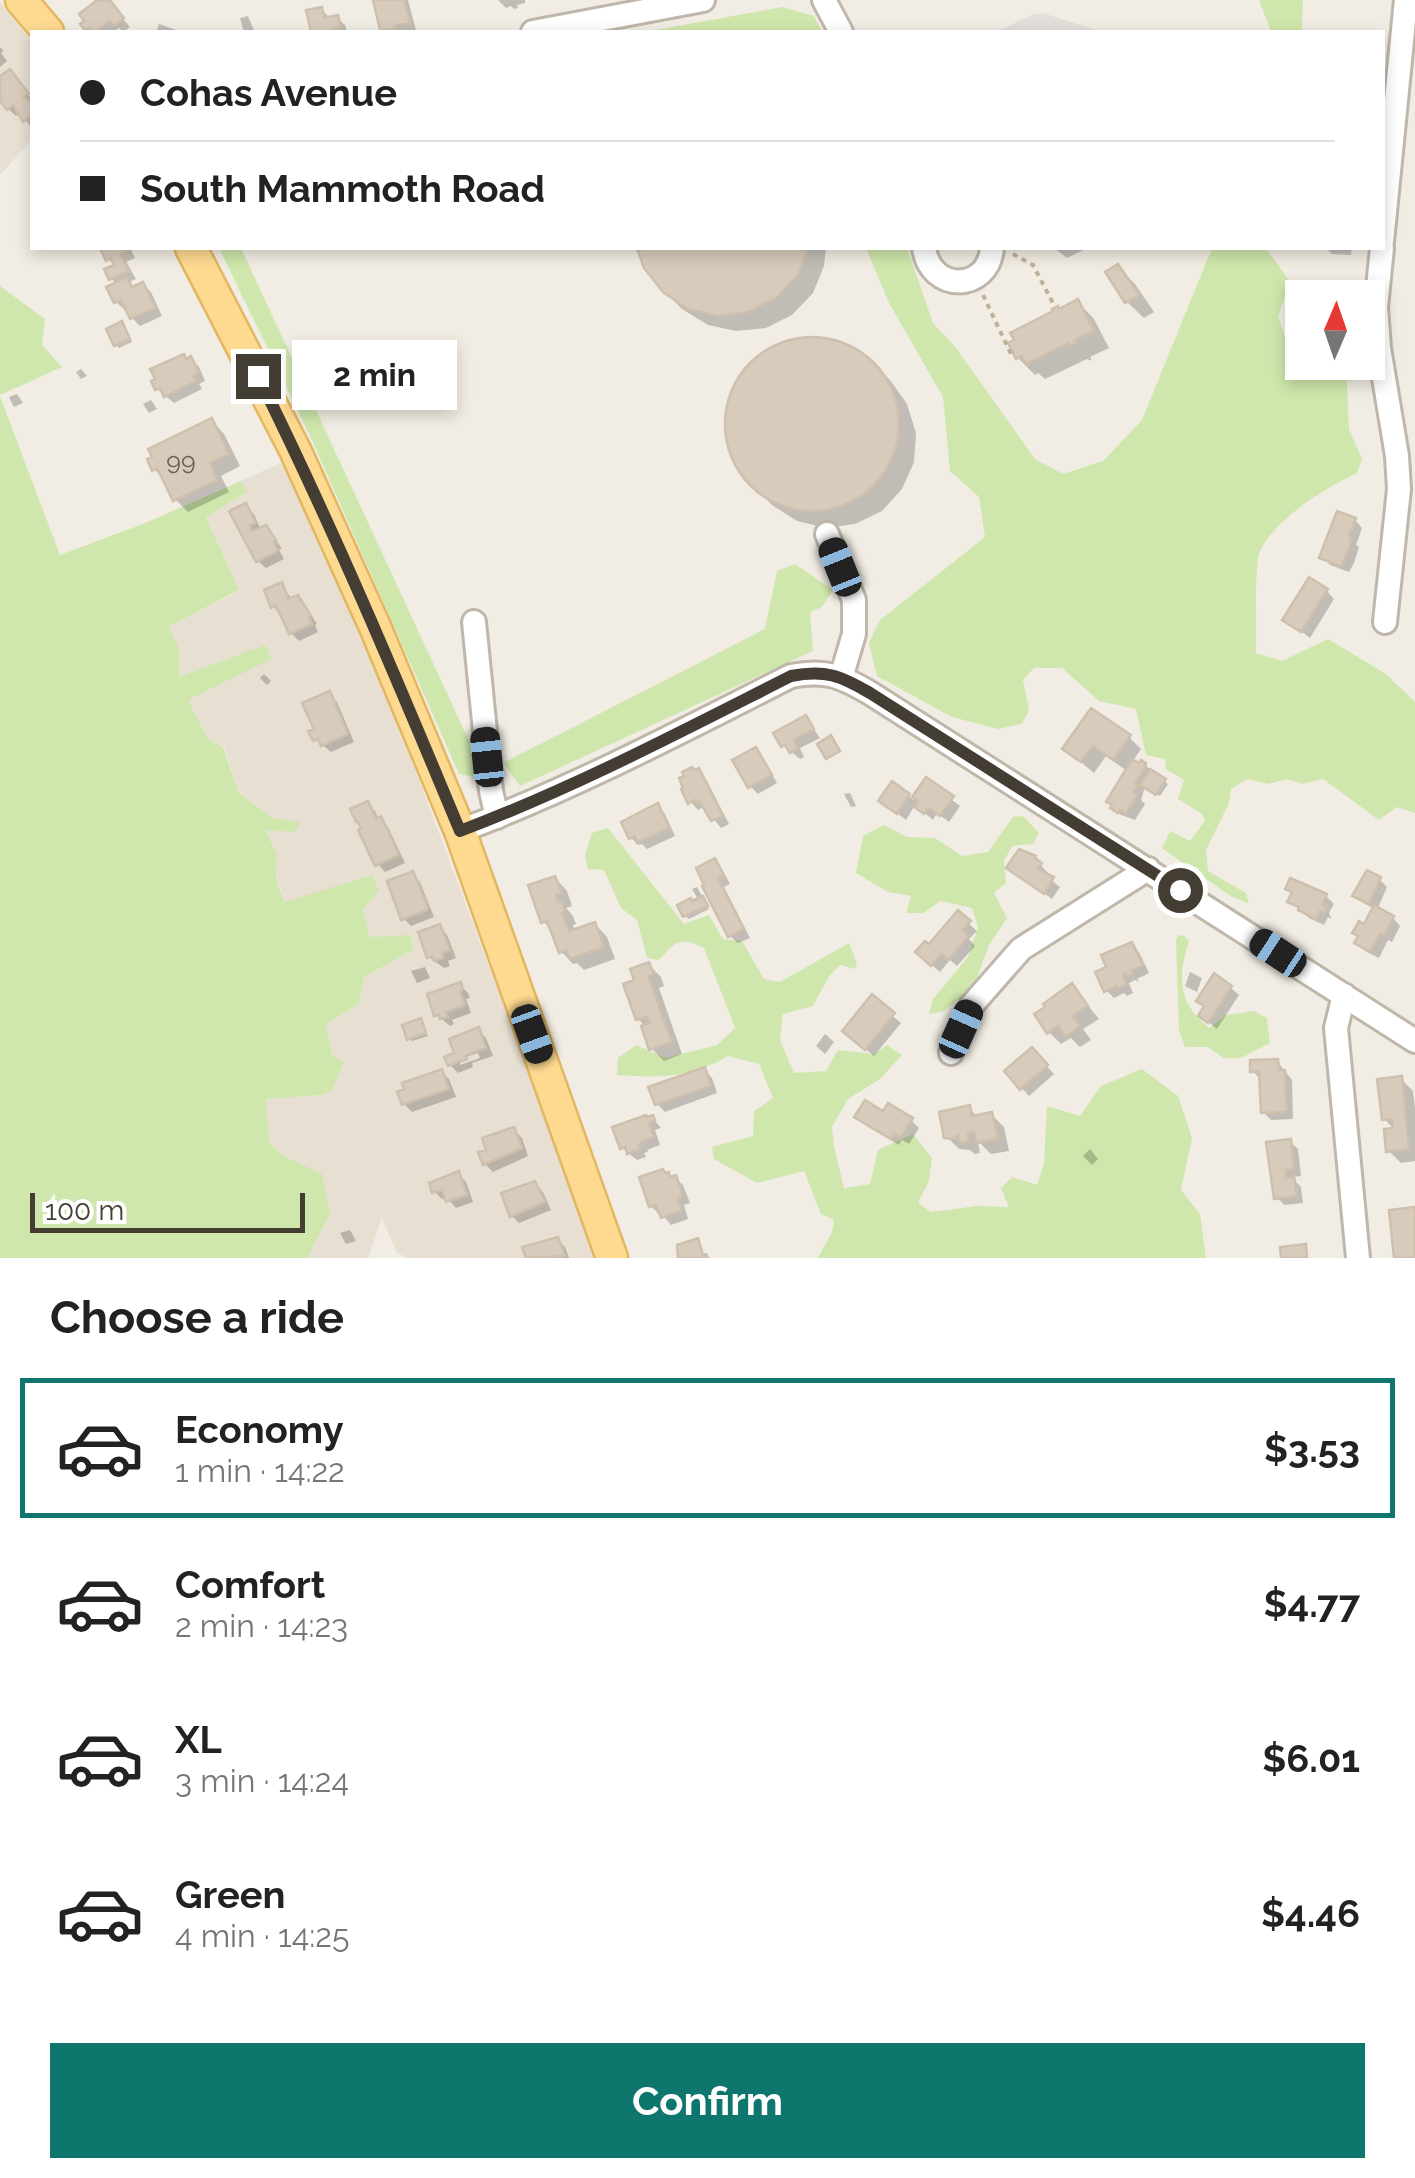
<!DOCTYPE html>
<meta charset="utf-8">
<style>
body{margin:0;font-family:Raleway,sans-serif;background:#f2f2f2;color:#222;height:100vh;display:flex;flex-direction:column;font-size:38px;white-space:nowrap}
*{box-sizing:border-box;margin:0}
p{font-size:32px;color:#767676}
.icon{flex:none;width:55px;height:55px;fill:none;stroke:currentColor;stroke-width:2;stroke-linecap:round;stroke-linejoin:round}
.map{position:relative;height:1258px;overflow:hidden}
.drawer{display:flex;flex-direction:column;background:#fff;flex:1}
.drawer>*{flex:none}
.banner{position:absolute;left:30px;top:30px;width:1355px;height:220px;border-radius:0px;box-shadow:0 5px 15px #0003;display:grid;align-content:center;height:220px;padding:0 50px;background:#fff}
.needle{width:65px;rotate:2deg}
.controls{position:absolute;left:1285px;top:280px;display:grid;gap:20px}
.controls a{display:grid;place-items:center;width:100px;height:100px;border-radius:0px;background:#fff;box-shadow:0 5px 15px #0003;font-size:50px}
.scale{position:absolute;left:30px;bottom:25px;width:275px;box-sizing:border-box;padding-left:10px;border:5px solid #443d34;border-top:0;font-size:28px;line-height:35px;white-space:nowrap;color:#443d34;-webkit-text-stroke:8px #fff;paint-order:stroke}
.end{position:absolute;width:45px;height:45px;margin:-22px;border:12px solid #443d34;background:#fff;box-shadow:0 0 0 5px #fff}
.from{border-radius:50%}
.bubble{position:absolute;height:70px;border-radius:0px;background:#fff;box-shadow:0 5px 15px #0003;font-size:32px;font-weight:700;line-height:70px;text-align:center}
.car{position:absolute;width:30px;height:60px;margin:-30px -15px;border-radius:12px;box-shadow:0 0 8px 2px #0007;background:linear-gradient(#222 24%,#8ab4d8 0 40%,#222 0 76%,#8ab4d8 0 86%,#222 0)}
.banner b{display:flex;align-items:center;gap:35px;height:95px;font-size:38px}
.banner b+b{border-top:2px solid #e0e0e0}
.banner i{width:25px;height:25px;background:#222}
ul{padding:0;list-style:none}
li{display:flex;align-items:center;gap:30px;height:140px;margin:0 20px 15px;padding:0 30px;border:5px solid transparent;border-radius:0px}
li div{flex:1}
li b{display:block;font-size:38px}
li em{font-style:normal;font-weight:700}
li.selected{border-color:#0f766e}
li>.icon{width:90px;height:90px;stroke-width:1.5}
h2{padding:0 50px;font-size:45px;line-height:120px}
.button{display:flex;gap:20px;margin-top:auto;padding:20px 50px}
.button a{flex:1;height:115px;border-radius:0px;background:#0f766e;color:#fff;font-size:40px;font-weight:700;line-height:115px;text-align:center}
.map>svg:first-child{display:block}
.residential{fill:#e6dfd2}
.green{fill:#cfe7ac}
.parking{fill:#e3e0dc}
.shadow{fill:#0003;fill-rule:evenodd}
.building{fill:#d7cbbc;stroke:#cec0ad;stroke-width:2.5}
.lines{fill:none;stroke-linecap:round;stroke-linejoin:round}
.minor-casing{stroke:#c0b7aa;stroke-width:28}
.major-casing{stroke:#e3b661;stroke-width:35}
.path{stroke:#bfb098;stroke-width:4;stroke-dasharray:5 5;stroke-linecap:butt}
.minor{stroke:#fff;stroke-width:22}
.major{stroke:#feda91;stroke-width:30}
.route{stroke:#443d34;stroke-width:12}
.labels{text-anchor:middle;stroke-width:10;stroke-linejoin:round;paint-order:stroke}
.number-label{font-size:25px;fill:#696056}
</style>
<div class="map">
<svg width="1415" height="1258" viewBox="0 0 1415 1258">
<rect width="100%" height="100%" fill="#f2ede4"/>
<path class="residential" d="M0,2L32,42V139L0,175Z
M283,462L385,690L545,1114L596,1258H408L397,1253L382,1218L368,1258H307L330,1214L269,1141L266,1099L321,1095L332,1056L326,1024L359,1004L364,977L414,949L412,936L370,937L363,909L286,902L276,879L277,855L266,829L272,818L239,791L224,747L208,739L187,699L271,658L264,646L179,677V648L169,627L239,591L206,516L246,492L241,481Z"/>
<path class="green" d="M1259,0H1303L1302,32H1271Z
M782,7L814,16L822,32H645Z
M219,248H241L476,756L480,778L459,774L311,438Z
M866,248H907L933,323L956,348L1035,459L1063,474L1103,461L1142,420L1212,248H1266L1290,282L1278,317L1290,351L1302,353V362L1346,363L1349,429L1362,459L1357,473C1324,489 1277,517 1260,551C1254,562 1257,635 1256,653L1282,661L1328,639L1386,674L1415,702V813L1397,807L1379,820L1323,779L1302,784L1287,779L1268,784L1247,779L1231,789L1229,803L1206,850L1208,871L1246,893L1249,904L1229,895L1162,848L1170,831L1190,841L1205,821L1202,814L1178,799L1184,780L1166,769L1165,759L1146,755L1136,709L1099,701L1062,668H1034L1023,680L1029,710L1022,724L998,729L952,717L877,676L869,643L879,621L985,537L979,497L950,471L943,397L889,303Z
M0,286L45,319L42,345L62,367L0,395Z
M0,396L60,555L143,524L241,481L247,492L206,517L239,590L169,627L179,648V677L265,645L271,659L188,700L208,739L223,747L239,792L272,818L300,822L295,832L266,830L277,855L276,879L285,902L372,875L379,890L363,910L370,937L411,935L414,949L364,977L359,1004L326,1024L332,1055L344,1062L332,1090L321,1095L266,1099L269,1141L281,1155L322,1174L330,1214L307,1258H0Z
M795,564L833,590L822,607L810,612L813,651L520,786L503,763L765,629L777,571Z
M1023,816L1039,833L1033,844L1012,846L1004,861L1006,883L994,893L1007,918L989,945L974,986L944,1011L929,1014L933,999L968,957L978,927L972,908L941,901L923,913H906L911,896L888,892L856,873L863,836L884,825L907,837L935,838L962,856L988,852L1013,817Z
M608,828L684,924L709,915L723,939L742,941L764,979L780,982L849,943L857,963L855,969L840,965L829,976L813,1006L783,1014L780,1040L794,1073L826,1071L838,1050L874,1054L887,1045L902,1055L880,1079L848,1099L832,1127L834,1146L844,1188L870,1184L878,1150L913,1134L932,1158L929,1181L918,1203L931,1212L977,1206L1009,1207L1001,1188L1012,1177L1037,1185L1044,1164L1047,1106L1080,1116L1101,1086L1142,1069L1178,1096L1192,1138L1181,1190L1200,1214L1206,1258H818L832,1232L834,1220L821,1214L804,1171L757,1183L714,1159L712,1147L753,1136L754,1111L773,1098L759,1064L728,1056C691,1078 658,1078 617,1075L618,1058L636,1045L666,1058L717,1045L735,1028L704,948C680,936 676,941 659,960L647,958L637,920L621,908L604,870L588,869L585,855L592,833Z
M1179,935L1185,936L1189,941C1177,979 1178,1002 1209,1028L1226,1015L1254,1011L1267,1018L1270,1043L1241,1058H1223L1208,1047H1185L1179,1031L1176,940Z"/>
<path class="parking" d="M1044,13L1052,16L1102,32H995L1034,14Z"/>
<path class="shadow" d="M101,0H107L130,27L123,32L119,28L113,32H91L84,24Z
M375,0H408L416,30L386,32L382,29Z
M498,0H525V3L517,5L518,8L514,9L511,6L506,8Z
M321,9L329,17L337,18L345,25L347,32H314L309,12Z
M248,16L254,30L246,32L243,29L240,18Z
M159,24L182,32H156Z
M0,47L4,51L1,53L7,61L0,67Z
M0,79L17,80L32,100L30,106L32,109V128L20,113L16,116L0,101Z
M103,248H130L135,258L126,262L136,279L129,282L135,288L143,285L151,292L162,316L140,326L132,318L128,308L124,309L116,302L117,285L112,279L116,267L108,259Z
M640,248H826L824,266L813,293L792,315L766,328L736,331L708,325L682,309L664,291L647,267Z
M1054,248H1088L1067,258Z
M1326,248H1352L1351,255L1332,254Z
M1118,267L1135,284L1154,312L1144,318L1127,302Z
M1340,286L1348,294V298H1321Z
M1078,302L1094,319L1109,348L1090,357L1092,361L1087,359L1045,379L1038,373L1035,375L1018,358L1017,342L1060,311Z
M122,324L132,342L119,348L116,345Z
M818,339L847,346L871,362L890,380L907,404L916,433L914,462L902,489L882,511L855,524L826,528L797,521L772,505L754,487L736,463L728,439L727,413L734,389L748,367L768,351L792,341Z
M191,359L199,367L205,381L199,384L202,389L174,403L157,389Z
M81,369L87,376L81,379L76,372Z
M17,394L23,403L14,407L9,397Z
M151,400L157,409L149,413L143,404Z
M212,421L224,434L240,466L221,476L229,492L188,512L176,500L166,481L154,469Z
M246,506L254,514L261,530L265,528L273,536L282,549L279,550L284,559L266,568L258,561Z
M1355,520L1362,528L1356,545L1359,547L1354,563L1349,572L1330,565L1322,557Z
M281,585L293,600L298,598L305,606L317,624L315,625L318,632L299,641L291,633L280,614L273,606Z
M1327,591L1334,599L1310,638L1285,619Z
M264,674L271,681L267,685L260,678Z
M329,694L337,702L354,742L331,752L315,739Z
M806,718L820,738L800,748L804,757L800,759L783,745Z
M1129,737L1141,749L1132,762L1140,767L1145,765L1168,784L1160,796L1145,787L1141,800L1145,804L1135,820L1121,815L1113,808L1127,771L1106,756L1094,773L1065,749Z
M756,750L763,758L777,783L758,794L750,786Z
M698,771L706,779L729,824L721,828L704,807L698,810L691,802Z
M926,780L960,806L949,822L937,813L933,820L915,805L906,820L881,801L909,796L913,800Z
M850,793L856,806L851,807L844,794Z
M367,804L375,811L379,820L388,827L405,863L385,872L378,864Z
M657,806L665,814L675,836L647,849L642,844L639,845L631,838Z
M1034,858L1048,873L1046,876L1060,887L1052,899L1010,868Z
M715,861L722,869L730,884L724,887L750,938L738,943L730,936L705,887Z
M412,874L420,882L434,917L411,926L403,918Z
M555,878L567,891L572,906L566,908L573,916L576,924L573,925L575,931L595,924L607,937L615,959L584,970L577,963L573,964L561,951L554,932L544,922Z
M1379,879L1387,887L1377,910L1393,918L1400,926L1392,942L1388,940L1379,958L1365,951L1357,943L1375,909L1363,903L1356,895Z
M697,887L709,909L689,919L685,916L699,901L692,889Z
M1288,889L1326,896L1334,904L1329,913L1332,919L1328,917L1324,925L1309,918L1290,901L1294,895Z
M958,914L977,931L969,939L975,946L957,966L950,960L940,972L926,960L929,948Z
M440,927L447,935L456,958L448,961L450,966L444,968L429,957Z
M1132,944L1139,952L1149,973L1137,979L1139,982L1135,980L1129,983L1133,993L1127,996L1124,993L1114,998L1106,990L1110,968Z
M649,965L661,977L664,986L659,988L682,1054L664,1061L651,1048L646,1027L638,1019V981Z
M425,967L430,978L417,983L411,971Z
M1190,972L1202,978L1197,992L1185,986Z
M460,985L468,993L470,998L466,999L471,1013L452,1020L454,1024L450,1026L437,1015Z
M1072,986L1099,1019L1083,1029L1091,1040L1080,1047L1071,1038L1061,1044L1049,1032Z
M1231,988L1239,995L1217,1029L1201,1016Z
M872,998L901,1023L874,1056L853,1039Z
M421,1021L428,1036L412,1041L409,1038Z
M478,1030L486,1038L493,1056L472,1063L473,1067L458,1073L450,1065ZM478,1053L480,1058L460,1065V1059Z
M825,1034L834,1042L825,1054L816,1046Z
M1032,1050L1054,1074L1029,1096L1007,1072Z
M1277,1061L1292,1080L1293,1119L1271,1120L1263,1112L1261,1080L1253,1071Z
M704,1070L712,1078L717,1093L665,1112L657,1104Z
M442,1072L449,1079L456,1097L412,1112L404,1104Z
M1401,1079L1413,1091L1415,1108V1161L1401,1163L1389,1151L1395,1130L1384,1119Z
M969,1108L978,1117L992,1115L1004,1127L1009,1151L991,1154L978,1141L980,1153L975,1154L970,1150L959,1149L947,1137Z
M884,1115L911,1120L919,1128L909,1144L902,1140L899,1145L865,1125L858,1117Z
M652,1117L661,1128L655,1130L660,1145L647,1150L648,1152L644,1153L646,1157L637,1160L622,1148Z
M514,1130L522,1138L528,1156L493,1172L485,1164Z
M1290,1142L1298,1149L1301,1176L1291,1177L1301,1187L1303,1203L1284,1205L1277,1197Z
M1090,1149L1098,1159L1092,1165L1083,1156Z
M458,1174L466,1182L473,1202L456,1208L447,1198L442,1199L435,1192Z
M666,1175L672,1179L675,1178L683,1185L690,1203L684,1205L688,1219L671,1225L661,1213L659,1214L651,1206Z
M535,1184L543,1192L551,1210L519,1223L512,1216Z
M350,1230L356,1241L346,1244L340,1233Z
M557,1240L565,1247L569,1258H530L526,1249Z"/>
<path class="building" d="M97,0H110L124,18L114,26L110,21L96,32H93L89,28L85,30L80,24L84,21L79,14Z
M373,0H404L410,23L395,26L396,29L380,30Z
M322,7L324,18L338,15L341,28L335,29L336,32H311L306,10Z
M10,69L29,94L24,97L32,104V114L23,122L13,105L7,110L0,101V76Z
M100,248H128L129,250L120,254L130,271L109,280L104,269L114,265L111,258L106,261Z
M637,248H809L797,276L776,298L748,312L718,316L688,309L663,292L644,268Z
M1118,264L1139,295L1125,303L1105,272Z
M127,277L132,287L143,282L156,308L130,319L121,300L114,303L106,287Z
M1319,282L1341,284V298H1318Z
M1078,299L1094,331L1075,340L1076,343L1071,346L1069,343L1026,364L1022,356L1016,359L1008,343L1014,340L1010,333L1053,311L1052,309L1058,306L1059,309Z
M122,321L130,339L114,346L106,329Z
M725 424a87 87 0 1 1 174 0a87 87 0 1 1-174 0Z
M184,354L186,359L191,356L199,373L193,376L196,381L164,397L160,388L155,390L151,381L155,379L150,369Z
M212,418L229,454L210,463L218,480L173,501L157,468L152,471L147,459L152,457L148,449Z
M246,503L256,523L250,525L252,531L266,525L276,540L274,542L278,551L256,562L229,511Z
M1337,511L1356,518L1349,536L1352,537L1350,547L1341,566L1319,558Z
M1309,577L1328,589L1301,632L1282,620Z
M282,582L288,599L298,595L311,616L309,617L312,624L289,634L276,605L271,608L264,590Z
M330,691L348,734L321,746L318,739L313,741L308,731L314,729L302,703Z
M1091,708L1131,735L1113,760L1093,746L1081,762L1062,749Z
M806,715L814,729L794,740L798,748L790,753L785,745L781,747L773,733Z
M831,735L840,751L826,759L817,744Z
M756,747L772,775L748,788L732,760Z
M1132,759L1139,763L1141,760L1146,763L1145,768L1135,784L1138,785L1134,792L1138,794L1126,814L1120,810L1118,813L1110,808L1112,805L1106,802Z
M692,767L694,770L699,768L723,816L711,821L700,802L697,803L695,800L688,804L681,789L683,788L679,778L684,776L682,772Z
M1150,769L1166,779L1156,795L1140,785Z
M926,777L954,796L940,816L928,808L924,814L914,807L918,801L912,797Z
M892,781L910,794L897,814L878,801Z
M368,801L376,819L381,816L399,855L375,866L358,830L361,828L358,822H356L350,809Z
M658,803L669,828L637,843L635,836L629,839L621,822Z
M1019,849L1036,856L1035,858L1042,863L1038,869L1054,877L1044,894L1006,868Z
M715,858L724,876L718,878L744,929L728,937L702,886L704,885L696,868Z
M1367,870L1381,877L1369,904L1352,896Z
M413,871L428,907L427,910L401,920L387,881Z
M555,876L562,893L556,895L558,902L561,901L565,912L562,913L569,931L595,922L604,947L570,959L566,950L559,953L547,921L541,923L528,885Z
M1290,878L1327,894L1322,905L1327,907L1324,913L1320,911L1316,919L1298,910L1299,907L1287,902L1292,892L1285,889Z
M703,896L708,906L683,917L677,905L691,898L692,901Z
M1374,905L1394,916L1384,936L1380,934L1370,952L1354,943L1358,936L1352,933L1359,921L1364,924Z
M958,910L971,921L963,930L969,936L948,960L941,954L931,966L915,952L925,941L929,944Z
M440,924L450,950L442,953L443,958L434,961L432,956L427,958L418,932Z
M1132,942L1143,965L1131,971L1133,974L1128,977L1126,973L1123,975L1127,984L1117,989L1116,986L1104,992L1095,972L1106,967L1101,955Z
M649,962L654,974L648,976L672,1042L649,1050L641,1026L649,1023L647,1017L636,1020L623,984L634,980L630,969Z
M1214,973L1232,986L1208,1023L1198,1016L1204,1006L1196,1001Z
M461,982L463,990L460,991L465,1005L446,1012L448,1017L440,1019L439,1015L434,1016L427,994Z
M1072,983L1088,1006L1073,1016L1080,1026L1066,1037L1058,1026L1047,1034L1034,1014L1045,1007L1043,1004Z
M872,994L895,1013L865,1050L842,1031Z
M421,1018L426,1033L407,1040L402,1025Z
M479,1027L486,1048L466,1055L467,1059L448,1066L444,1057L454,1053L449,1039Z
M1032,1047L1048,1065L1020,1090L1004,1071Z
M1278,1059L1279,1070H1285L1287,1112L1261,1113L1259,1072H1250V1060Z
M705,1067L711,1086L655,1105L648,1087Z
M442,1069L449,1089L402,1105L397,1092L404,1089L402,1083Z
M1402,1076L1409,1149L1386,1152L1384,1129L1393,1128L1392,1119L1382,1120L1377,1079Z
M865,1100L883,1111L888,1103L913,1118L901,1138L894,1134L891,1139L854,1117Z
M970,1105L972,1116L992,1112L998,1139L976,1143L974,1132L968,1133L969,1141L960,1143L958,1135L956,1136V1139L944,1138L939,1112Z
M646,1115L647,1117L653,1115L655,1120L649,1123L654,1137L641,1142L642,1144L638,1145L640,1149L627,1154L625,1147L620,1149L612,1127Z
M514,1127L522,1148L483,1165L478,1152L486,1150L482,1138Z
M1291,1139L1294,1169L1285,1170L1286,1178L1294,1176L1297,1196L1274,1199L1266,1142Z
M663,1169L665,1173L669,1172L670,1177L676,1175L683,1196L678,1198L682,1211L661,1218L656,1205L649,1207L639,1177Z
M459,1171L467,1195L446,1202L442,1190L432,1193L429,1183Z
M535,1181L545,1202L510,1217L501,1193Z
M1415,1207V1258H1394L1389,1210Z
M558,1237L565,1256L526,1258L522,1247Z
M698,1238L703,1255L706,1254L708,1258H678L677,1245Z
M1306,1244L1307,1258H1281L1280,1247Z"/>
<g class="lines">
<g class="minor-casing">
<path id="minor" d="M824,0L841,32
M533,32L703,0
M1382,242L1406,0
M924,248C930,292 988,293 992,248
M1382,248L1376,307L1379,348L1397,456L1399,489L1385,622
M827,534L854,600V634L841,678
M474,622L491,791L497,817
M460,831C574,788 682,731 791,676C825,669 841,676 870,693L1415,1041
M1344,995L1336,1028L1358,1258
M951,1053L971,1006L1021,949L1148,869"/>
</g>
<g class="major-casing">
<path id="major" d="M21,0L48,32
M191,248L295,450L375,627L460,831L612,1258"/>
</g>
<path class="path" d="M1013,254L1033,265L1055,307
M983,295L1010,352L1012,351"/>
<use href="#minor" class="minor"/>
<use href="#major" class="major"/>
</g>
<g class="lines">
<path class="route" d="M258,376C332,525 396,677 460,831C574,788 682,731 791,676C825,669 841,676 870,693L1180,890"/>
</g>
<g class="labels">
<g class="number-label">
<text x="181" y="470">99</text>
</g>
</g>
</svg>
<div class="controls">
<a><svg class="needle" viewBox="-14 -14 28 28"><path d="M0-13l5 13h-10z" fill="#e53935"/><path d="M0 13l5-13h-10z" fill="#767676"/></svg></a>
</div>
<div class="scale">100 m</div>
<i class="end from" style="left:1180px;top:890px"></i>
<i class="end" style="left:258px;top:376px"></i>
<div class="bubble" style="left:292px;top:340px;width:165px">2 min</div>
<i class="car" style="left:840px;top:567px;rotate:338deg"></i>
<i class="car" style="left:487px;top:757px;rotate:354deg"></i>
<i class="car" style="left:1278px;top:953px;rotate:303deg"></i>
<i class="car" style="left:961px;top:1029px;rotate:24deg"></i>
<i class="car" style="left:532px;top:1034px;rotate:160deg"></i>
<div class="banner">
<b><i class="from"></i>Cohas Avenue</b>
<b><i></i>South Mammoth Road</b>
</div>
</div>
<section class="drawer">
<h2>Choose a ride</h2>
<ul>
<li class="selected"><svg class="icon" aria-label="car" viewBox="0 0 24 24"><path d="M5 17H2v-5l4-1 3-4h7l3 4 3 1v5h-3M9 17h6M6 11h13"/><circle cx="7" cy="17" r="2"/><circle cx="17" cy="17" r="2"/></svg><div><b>Economy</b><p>1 min · 14:22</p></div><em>$3.53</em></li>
<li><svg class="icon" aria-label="car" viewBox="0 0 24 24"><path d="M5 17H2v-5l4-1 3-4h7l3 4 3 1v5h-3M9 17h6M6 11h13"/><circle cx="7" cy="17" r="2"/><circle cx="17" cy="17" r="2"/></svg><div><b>Comfort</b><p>2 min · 14:23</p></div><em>$4.77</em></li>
<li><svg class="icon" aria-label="car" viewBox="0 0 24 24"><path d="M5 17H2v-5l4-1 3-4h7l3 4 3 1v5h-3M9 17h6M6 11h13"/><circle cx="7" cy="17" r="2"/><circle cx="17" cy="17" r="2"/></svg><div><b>XL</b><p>3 min · 14:24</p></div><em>$6.01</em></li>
<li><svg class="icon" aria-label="car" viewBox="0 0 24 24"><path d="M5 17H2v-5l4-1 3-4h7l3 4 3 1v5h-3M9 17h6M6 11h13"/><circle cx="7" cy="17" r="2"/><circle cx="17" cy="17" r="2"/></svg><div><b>Green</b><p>4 min · 14:25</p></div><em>$4.46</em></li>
</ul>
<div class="button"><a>Confirm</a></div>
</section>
